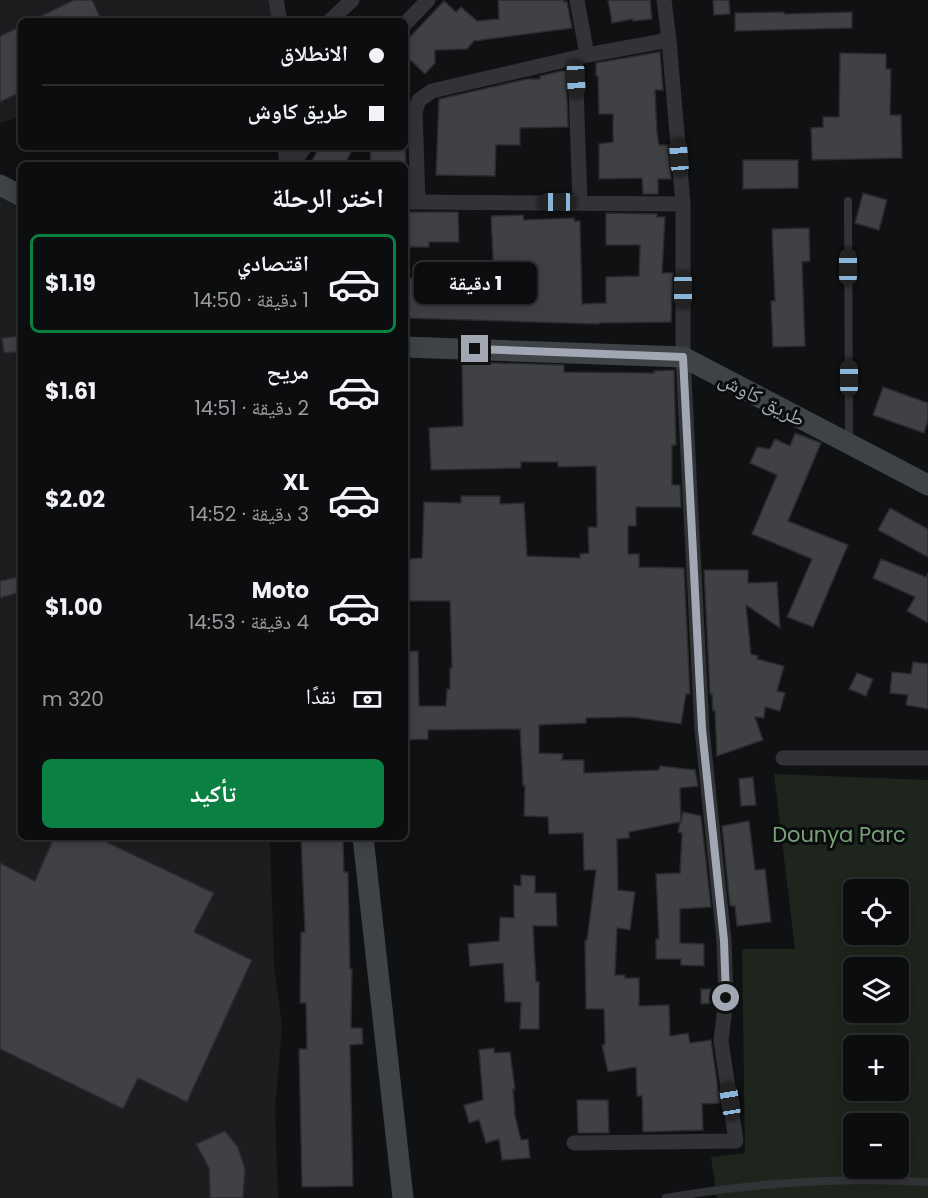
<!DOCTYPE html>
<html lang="ar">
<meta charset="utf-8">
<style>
body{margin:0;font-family:Poppins,"Noto Naskh Arabic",sans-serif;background:#151617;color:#f1f3f6;direction:rtl;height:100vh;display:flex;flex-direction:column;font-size:22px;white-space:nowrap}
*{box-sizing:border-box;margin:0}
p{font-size:20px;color:#9a9c9e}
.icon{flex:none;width:33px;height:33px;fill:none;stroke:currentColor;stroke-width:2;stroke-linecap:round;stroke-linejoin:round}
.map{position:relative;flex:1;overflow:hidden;direction:ltr}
.side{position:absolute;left:18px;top:162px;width:390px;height:678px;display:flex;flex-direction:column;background:#0c0d0e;border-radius:9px;box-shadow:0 3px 15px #0003,0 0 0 2px #2c2d2e;direction:rtl}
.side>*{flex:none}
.guide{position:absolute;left:18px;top:18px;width:390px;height:132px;border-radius:9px;box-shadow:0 3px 15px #0003,0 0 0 2px #2c2d2e;direction:rtl;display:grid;align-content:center;height:132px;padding:0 24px;background:#0c0d0e}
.fabs{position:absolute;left:843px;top:879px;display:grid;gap:12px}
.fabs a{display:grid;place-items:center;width:66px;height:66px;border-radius:9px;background:#0c0d0e;box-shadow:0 3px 15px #0003,0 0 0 2px #2c2d2e;font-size:30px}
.end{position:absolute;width:27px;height:27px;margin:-14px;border:8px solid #a1a8b4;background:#111;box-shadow:0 0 0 3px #111}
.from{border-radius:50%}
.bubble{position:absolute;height:42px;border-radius:9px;background:#0c0d0e;box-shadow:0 3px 15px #0003,0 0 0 2px #2c2d2e;font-size:20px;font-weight:700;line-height:42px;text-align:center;direction:rtl}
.car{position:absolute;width:18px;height:36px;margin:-18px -9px;border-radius:8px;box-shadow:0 0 4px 2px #0007;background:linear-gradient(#222 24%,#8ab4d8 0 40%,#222 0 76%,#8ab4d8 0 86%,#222 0)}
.guide b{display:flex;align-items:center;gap:21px;height:57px;font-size:22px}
.guide b+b{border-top:2px solid #2c2d2e}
.guide i{width:15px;height:15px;background:#f1f3f6}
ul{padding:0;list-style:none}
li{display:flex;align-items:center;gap:18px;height:99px;margin:0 12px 9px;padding:0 12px;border:3px solid transparent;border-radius:9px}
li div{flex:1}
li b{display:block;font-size:22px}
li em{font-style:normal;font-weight:700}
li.on{border-color:#0b8043}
li>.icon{width:54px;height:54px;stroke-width:1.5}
h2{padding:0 24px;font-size:27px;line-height:72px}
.pay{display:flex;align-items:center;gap:15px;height:66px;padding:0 24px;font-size:22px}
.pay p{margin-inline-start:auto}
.primary-button{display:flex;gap:12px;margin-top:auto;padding:12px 24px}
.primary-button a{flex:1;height:69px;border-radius:9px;background:#0b8043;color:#fff;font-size:24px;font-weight:700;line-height:69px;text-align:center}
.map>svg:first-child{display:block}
.built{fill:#1c1d1f}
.green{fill:#1d251d;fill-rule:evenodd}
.building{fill:#3f4145;stroke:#2a2b2e;stroke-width:1.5}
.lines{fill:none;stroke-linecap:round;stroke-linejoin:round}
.lane{stroke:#313337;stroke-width:8}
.street{stroke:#313337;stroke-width:15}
.secondary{stroke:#3f4247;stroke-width:21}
.route{stroke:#a1a8b4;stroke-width:8}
.labels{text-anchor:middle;stroke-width:6;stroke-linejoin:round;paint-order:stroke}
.street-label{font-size:21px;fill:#a1a8b4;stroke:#0b0c0d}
.park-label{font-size:21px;fill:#78a077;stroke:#0b0c0d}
</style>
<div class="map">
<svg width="928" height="1198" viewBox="0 0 928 1198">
<rect width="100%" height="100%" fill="#101112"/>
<path class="built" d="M0,0H270L275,21H21V117L0,123Z
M0,197L21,205V837H272L270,842L274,965L282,1025L275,1109L278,1198H0Z"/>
<path class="green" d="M774,774L928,780V1198H717L711,1157L745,1153L742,949H795ZM854,890H898V934H854ZM854,968H898V1012H854ZM854,1046H898V1090H854ZM854,1124H898V1168H854Z"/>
<path class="building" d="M74,0H92L102,21H30Z
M498,0H564V2H567L572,28L474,41L467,49L435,50V63L425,74L405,55V42L444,1L456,12L461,7L477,21L499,19Z
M608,0H650L652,19L633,21V19L612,23Z
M713,0H729L730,14L714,15Z
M784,12V14L852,12V28L735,31V13Z
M21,26V92L0,102V36Z
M660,52L663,90H655L657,132L659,145H668L671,179H658V194H643L642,178L599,179V144L613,142V114H599L598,76H596V63Z
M840,53L886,54V69H891L890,115H901L902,158L812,160L811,128L823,127V117H839Z
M561,71H566L568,127L520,128V145H496L495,176L436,175L439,99L527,79H540V76Z
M319,147H354L344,165H310Z
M370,147H405L406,165H371Z
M743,160H798V188L743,189Z
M863,193L887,200L879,230L855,223Z
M405,212H458L459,242H429V247H405Z
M606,213L657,214V217H665L662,273H673L671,322L599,323V324L405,318V278H494L491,216L523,215L524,220L574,218V221H580L582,304L606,303V277L639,276L640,245H606Z
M809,228L810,261L802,262L805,346L773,347L771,301H775L772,229Z
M17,336L19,352L4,353L2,338Z
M462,362L564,365V372L654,373V371L674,370L676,445H672V485H680L681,507H636V526H628V554H639V567L684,568L690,694H686L681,724L632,717L586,718V723L539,725V753L563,754L562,760H584V773L659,770L660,766L695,770L698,786L680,788L681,822L683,812L701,816L711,907L680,909V943L704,944V966L681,965V959H656V939H659L656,874L680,873L682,833L678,832L680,822L629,832V838L617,839L618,890L635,892L630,930L617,928L615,975H625V978H639V1006L669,1005L670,1036L688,1033L690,1043L711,1040L720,1103L702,1104L703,1130L643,1132L642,1096H637L636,1067L608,1072L602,1045L605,1044L604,1009H586L585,940H587L596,870H584L583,833L549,834L548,817L524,816L525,786H523L520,729L428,730V739L405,740V652L418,651L419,706H446L447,689H450V668H452L450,601H405V559L422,558L424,502L461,503V496H500V504L524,503L527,556L580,558V554L589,553L588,527H597L596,466L558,467V462H521V468L431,470L429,428L463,426Z
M883,387L928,403V421L924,433L873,415Z
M795,433L821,443L788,521L848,545L813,627L787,617L812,559L752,534L777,475L750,463L757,447L770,449L775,439L790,446Z
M890,508L928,529V557L878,530Z
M881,559L926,577L928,573V623L907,611L915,597L873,578Z
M704,570H748V583L777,582L780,628L746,605L751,654L758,656L757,659L784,666L777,691L785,693L780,711L765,707L764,718L755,717L763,740L717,756L715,711H713L712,694H710Z
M21,576V592L0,598V581Z
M913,662L928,664V709L906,705L908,695L890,693L892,672L911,674Z
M857,673L873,679L866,696L849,689Z
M753,777L756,805L741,806L739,779Z
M749,821L755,870L765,869L771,922L737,926L735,906H730L722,826Z
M54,837H96L214,893L194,932L252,960L187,1102L138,1078L123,1109L0,1049V863L35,881Z
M301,837H343L344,872H348L350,969H352L351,1028H362L363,1044L350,1045L353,1186L302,1187L299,1049H307L306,1003H300L301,932H305Z
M521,875L535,876V893H556L557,926H533L536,982H539V1029H520L521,1002H505L503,963L470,966L468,944L499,941L500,917L514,918V885L521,886Z
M701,989H716V1003L701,1004Z
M494,1048V1053L510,1052L515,1089H513L515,1112H514L521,1140L528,1139L530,1158L502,1160L499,1139L486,1143L479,1120L469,1123L464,1105L483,1100L479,1050Z
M577,1100H608L609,1133H578Z
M225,1131L238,1147L245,1169L243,1198H210L209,1168L196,1144Z"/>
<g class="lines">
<path class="lane" d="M848,201L849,440
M666,1198C752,1183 841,1177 928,1182"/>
<path class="street" d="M276,0L280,21
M577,0L587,55
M330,21L352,0
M405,24L428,0
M575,58L580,202
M285,147L287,165
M291,165L305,147
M418,201L415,112L419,100L432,91L587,55L669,40
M405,202L683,204
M783,758H928
M574,1143L736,1141L721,1041L726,998L724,941L702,729L683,357V204L669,40L664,0"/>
<path class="secondary" d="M0,185L21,196
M405,347L683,357L928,485
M363,837L403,1198"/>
</g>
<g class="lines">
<path class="route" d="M475,349L683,357L702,729L724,941L726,998"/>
</g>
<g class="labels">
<g class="street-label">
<text transform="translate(762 399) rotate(28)" y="7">طريق كاوش</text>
</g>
<g class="park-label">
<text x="839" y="842">Dounya Parc</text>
</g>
</g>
</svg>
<div class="fabs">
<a><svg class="icon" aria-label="locate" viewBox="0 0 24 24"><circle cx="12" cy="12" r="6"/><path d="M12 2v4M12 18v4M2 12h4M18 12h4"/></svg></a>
<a><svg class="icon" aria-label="layers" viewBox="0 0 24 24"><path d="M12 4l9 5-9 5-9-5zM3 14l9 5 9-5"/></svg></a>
<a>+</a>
<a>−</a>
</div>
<i class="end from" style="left:726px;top:998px"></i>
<i class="end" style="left:475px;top:349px"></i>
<div class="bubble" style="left:414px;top:262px;width:123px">1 دقيقة</div>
<i class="car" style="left:576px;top:79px;rotate:177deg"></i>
<i class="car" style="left:679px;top:157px;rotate:355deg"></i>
<i class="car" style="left:557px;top:202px;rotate:270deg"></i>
<i class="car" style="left:848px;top:267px;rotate:0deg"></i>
<i class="car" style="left:683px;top:290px;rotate:180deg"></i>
<i class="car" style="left:849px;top:378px;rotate:0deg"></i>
<i class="car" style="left:730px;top:1101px;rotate:351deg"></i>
<div class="guide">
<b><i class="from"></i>الانطلاق</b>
<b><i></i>طريق كاوش</b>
</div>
<section class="side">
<h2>اختر الرحلة</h2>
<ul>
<li class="on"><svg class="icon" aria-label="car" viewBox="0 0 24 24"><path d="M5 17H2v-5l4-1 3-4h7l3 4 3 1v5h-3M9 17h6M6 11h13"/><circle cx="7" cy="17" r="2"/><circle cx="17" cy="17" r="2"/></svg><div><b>اقتصادي</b><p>1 دقيقة · 14:50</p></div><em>$1.19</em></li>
<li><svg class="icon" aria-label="car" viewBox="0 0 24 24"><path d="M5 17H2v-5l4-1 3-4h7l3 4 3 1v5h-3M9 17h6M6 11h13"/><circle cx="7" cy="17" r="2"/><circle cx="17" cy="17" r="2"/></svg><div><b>مريح</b><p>2 دقيقة · 14:51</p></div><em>$1.61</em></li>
<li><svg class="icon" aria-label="car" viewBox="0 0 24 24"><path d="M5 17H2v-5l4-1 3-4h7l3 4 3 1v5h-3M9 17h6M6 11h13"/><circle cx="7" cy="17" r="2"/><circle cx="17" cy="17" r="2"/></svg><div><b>XL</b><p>3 دقيقة · 14:52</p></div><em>$2.02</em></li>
<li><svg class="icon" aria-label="car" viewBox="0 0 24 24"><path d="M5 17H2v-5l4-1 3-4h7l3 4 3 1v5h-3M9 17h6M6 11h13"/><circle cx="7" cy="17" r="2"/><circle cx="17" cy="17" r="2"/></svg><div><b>Moto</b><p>4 دقيقة · 14:53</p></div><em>$1.00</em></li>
</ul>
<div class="pay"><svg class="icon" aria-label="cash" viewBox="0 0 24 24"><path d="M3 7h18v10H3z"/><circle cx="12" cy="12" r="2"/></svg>نقدًا<p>320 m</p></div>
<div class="primary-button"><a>تأكيد</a></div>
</section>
</div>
